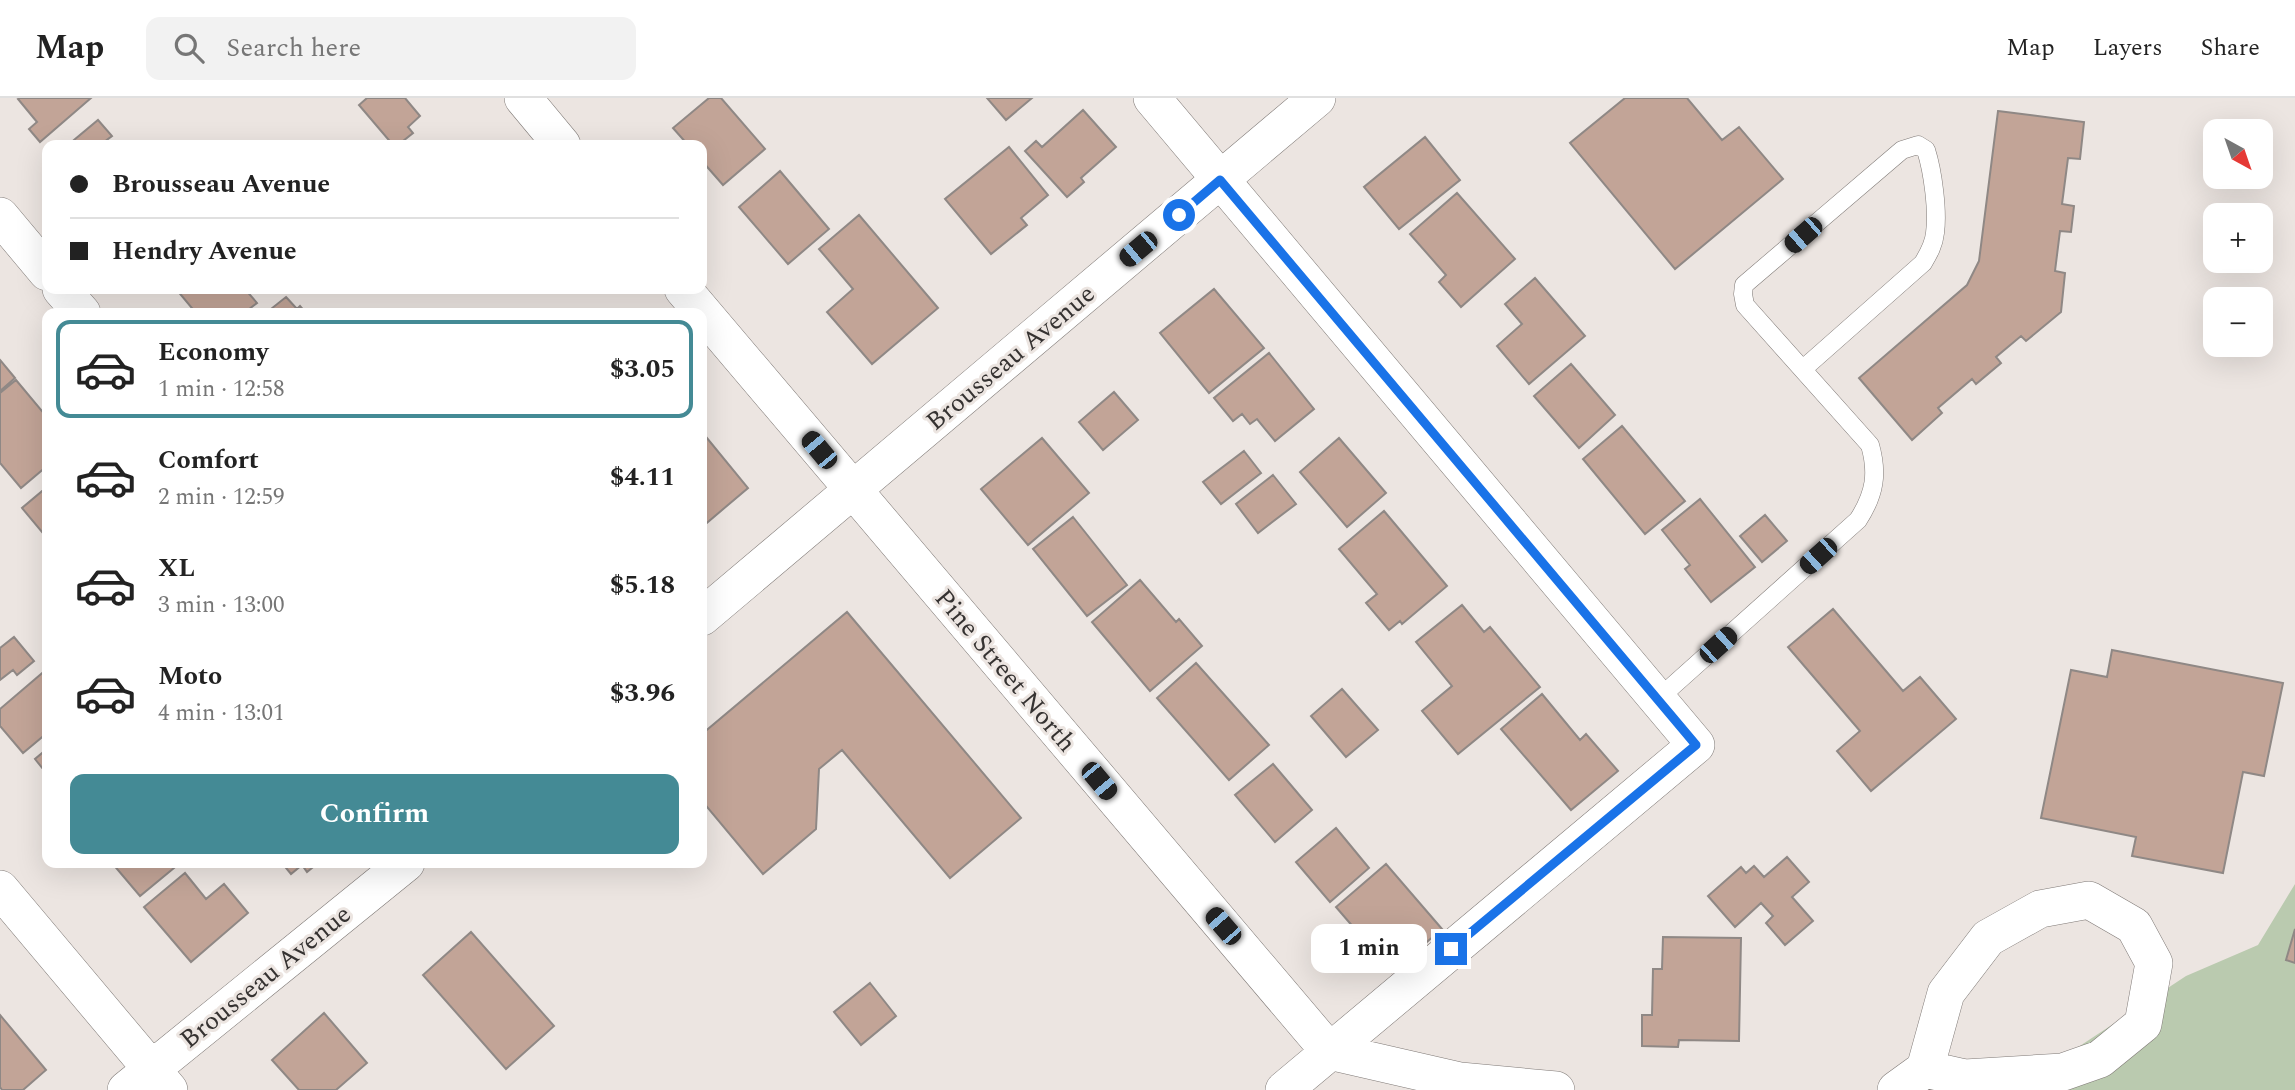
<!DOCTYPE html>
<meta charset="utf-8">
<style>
body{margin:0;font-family:Spectral,serif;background:#f2f2f2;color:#222;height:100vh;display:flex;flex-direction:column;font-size:26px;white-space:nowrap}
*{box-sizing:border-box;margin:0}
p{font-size:23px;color:#767676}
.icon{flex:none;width:38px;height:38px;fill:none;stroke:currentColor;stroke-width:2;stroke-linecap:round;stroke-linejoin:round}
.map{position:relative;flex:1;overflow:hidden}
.sheet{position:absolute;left:42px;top:210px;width:665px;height:560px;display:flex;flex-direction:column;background:#fff;border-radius:14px;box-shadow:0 7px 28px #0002}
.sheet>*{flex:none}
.hud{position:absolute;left:42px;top:42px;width:665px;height:154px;border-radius:14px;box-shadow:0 7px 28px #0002;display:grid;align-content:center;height:154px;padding:0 28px;background:#fff}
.needle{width:46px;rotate:140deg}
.buttons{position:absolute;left:2203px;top:21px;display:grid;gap:14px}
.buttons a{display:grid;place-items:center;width:70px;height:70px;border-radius:14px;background:#fff;box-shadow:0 7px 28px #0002;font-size:35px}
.end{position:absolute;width:32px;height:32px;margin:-16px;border:9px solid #1a73e8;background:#fff;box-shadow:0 0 0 4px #fff}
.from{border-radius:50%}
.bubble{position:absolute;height:49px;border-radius:14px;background:#fff;box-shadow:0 7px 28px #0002;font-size:23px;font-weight:700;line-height:49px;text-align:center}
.car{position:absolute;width:21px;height:42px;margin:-21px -10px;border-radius:9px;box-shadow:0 0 5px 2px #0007;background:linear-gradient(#222 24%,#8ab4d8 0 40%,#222 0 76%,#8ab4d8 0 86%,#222 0)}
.hud b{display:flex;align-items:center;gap:24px;height:66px;font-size:26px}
.hud b+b{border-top:2px solid #e0e0e0}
.hud i{width:18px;height:18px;background:#222}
ul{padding:12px 0 0;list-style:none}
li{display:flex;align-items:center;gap:21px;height:98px;margin:0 14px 10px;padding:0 14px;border:4px solid transparent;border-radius:14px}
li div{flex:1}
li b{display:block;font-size:26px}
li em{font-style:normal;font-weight:700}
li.current{border-color:#448a95}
li>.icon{width:63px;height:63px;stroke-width:1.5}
.action{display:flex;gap:14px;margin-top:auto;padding:14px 28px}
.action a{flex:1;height:80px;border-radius:14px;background:#448a95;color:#fff;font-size:28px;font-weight:700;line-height:80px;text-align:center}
header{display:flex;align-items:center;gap:42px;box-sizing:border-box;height:98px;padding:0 35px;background:#fff;border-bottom:2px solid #e0e0e0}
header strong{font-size:33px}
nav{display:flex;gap:38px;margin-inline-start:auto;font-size:24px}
.search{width:490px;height:63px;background:#f2f2f2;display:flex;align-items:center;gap:18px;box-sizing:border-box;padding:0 24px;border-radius:14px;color:#767676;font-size:26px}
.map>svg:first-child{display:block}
.green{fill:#bacaaf}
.building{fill:#c2a497;stroke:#8f8885;stroke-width:2}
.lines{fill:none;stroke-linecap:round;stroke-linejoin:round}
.lane-casing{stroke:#7f7976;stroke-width:19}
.street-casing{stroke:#7f7976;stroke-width:38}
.lane{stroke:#fff;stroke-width:18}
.street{stroke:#fff;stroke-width:37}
.route{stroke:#1a73e8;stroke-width:9}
.labels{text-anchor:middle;stroke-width:6;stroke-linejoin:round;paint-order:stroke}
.street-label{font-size:26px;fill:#353231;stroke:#ece5e1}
</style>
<header>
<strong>Map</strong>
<div class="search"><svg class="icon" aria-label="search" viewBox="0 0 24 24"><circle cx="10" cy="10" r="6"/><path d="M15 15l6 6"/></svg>Search here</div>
<nav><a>Map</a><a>Layers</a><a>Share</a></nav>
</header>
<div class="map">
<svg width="2295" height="992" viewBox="0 0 2295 992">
<rect width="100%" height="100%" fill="#ece5e1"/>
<path class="green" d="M2295,786V992H2013L2186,878L2258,847Z"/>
<path class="building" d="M20,0H91L40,44L29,31L37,24L18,1Z
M367,0H405L420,18L408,29L413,35L398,47H393L359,7Z
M709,0H721L765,51L723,87L702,63V47H688L673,30Z
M987,0H1032L1006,22Z
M1625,0H1687L1722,42L1739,29L1783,81L1675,171L1570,45Z
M1083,12L1116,49L1081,80L1084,84L1067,99L1025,53L1036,43L1042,49Z
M1998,13L2084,24L2080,61L2068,60L2062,106L2074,108L2071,134L2060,133L2055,173L2065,175L2061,214L2026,243L2021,238L1996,259L2001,265L1976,286L1972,281L1938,310L1942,315L1912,342L1859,280L1967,187L1979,163Z
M98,22L112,38L100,47H68Z
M1425,39L1460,82L1399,131L1364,89Z
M1009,49L1048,97L1021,120L1027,127L991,156L945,101Z
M780,73L829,131L788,166L739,109Z
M1457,95L1515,161L1461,209L1439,184L1446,177L1410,136Z
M859,117L938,210L872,266L827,214L853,191L819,151Z
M1535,180L1585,238L1529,286L1497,248L1522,226L1505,206Z
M176,191H245L257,205L244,215H196Z
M1214,191L1264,250L1209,295L1160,235Z
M286,199L297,211L300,208L306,215H266Z
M1269,255L1314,311L1275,343L1257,321L1250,326L1242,316L1233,323L1214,300Z
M0,262L15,280L0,293Z
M1571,266L1615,317L1579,350L1534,298Z
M16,282L47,319V368L21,390L0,365V295Z
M1114,294L1138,322L1103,352L1079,324Z
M1622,328L1685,403L1645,436L1583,361Z
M702,334L748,390L702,429Z
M1042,340L1089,395L1028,447L981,391Z
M1339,340L1386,395L1347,429L1300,374Z
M1244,353L1261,375L1221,406L1203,384Z
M1273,377L1296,406L1258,435L1236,406Z
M47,389V440L22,410Z
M1700,401L1755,469L1711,504L1685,471L1690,467L1662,432Z
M1384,413L1447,488L1402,526L1400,523L1389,532L1366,505L1377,496L1339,451Z
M1765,417L1787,443L1762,464L1740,438Z
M1073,419L1127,487L1087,518L1033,451Z
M1140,482L1176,524L1179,521L1202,548L1150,593L1092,524Z
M1462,507L1484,534L1490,529L1540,589L1458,656L1422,613L1452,588L1416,544Z
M1833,511L1903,593L1920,579L1956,621L1871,693L1837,653L1860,633L1788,549Z
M847,514L1021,720L950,780L842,652L819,671L816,731L763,776L702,703V636Z
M14,539L34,563L17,577L13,572L0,582V550Z
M2112,552L2283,585L2264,678L2243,674L2223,775L2132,758L2136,739L2041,720L2071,572L2107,579Z
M1196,565L1269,647L1229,682L1157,600Z
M47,571V635L23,655L0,628V611Z
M1342,591L1378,632L1346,659L1311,618Z
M1542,596L1580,642L1586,636L1618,673L1571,712L1501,631Z
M47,651V676L35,661Z
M1273,666L1312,712L1275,744L1235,697Z
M1336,730L1369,770L1330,804L1296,764Z
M1787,759L1809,784L1792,799L1813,823L1785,847L1766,825L1773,818L1761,805L1735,829L1708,798L1741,769L1746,775L1754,768L1764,779Z
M112,765H180L140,798Z
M282,765H318L307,774L302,767L291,776Z
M1386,766L1442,831L1392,874L1336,809Z
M185,775L206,801L224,786L248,815L191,864L144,809Z
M2295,831V865L2286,862Z
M471,834L554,928L506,971L423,877Z
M1663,839L1741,840L1739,943L1679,942L1678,949L1642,948V917H1652L1653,871H1662Z
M870,885L896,918L861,947L834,914Z
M324,915L367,965L336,992H299L272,962Z
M0,917L46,972L23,992H2L0,989Z"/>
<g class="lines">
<g class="lane-casing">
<path id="lane" d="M1658,601L1858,422C1875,396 1878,375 1870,347L1745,207L1743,196L1744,187L1902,52L1918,47L1926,52C1933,74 1938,113 1935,135C1934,146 1929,155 1923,165L1803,271"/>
</g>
<g class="street-casing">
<path id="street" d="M523,0L562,47
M1152,0L1696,647L1284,992
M0,118L47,174
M61,191L82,215
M683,191L1329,953
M702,519L1317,0
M0,791L169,992
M1329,953L1460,983L1556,992
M126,992L406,765
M1896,992L1925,971L1946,895L1988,840L2040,811L2089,802L2134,828L2154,865L2143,926L2100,961L2063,974L1965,980L1925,971"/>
</g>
<use href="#lane" class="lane"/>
<use href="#street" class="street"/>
</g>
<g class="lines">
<path class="route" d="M1179,117L1220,82L1696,647L1451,851"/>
</g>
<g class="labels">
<g class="street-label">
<text transform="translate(1010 259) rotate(-40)" y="9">Brousseau Avenue</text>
<text transform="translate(1006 572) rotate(50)" y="9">Pine Street North</text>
<text transform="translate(265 878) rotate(-39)" y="9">Brousseau Avenue</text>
</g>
</g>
</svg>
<div class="buttons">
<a><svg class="needle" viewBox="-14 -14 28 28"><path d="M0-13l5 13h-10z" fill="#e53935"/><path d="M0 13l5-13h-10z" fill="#767676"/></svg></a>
<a>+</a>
<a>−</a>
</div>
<i class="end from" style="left:1179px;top:117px"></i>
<i class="end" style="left:1451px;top:851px"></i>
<div class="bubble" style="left:1311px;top:826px;width:116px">1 min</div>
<i class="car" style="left:1803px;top:137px;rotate:229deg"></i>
<i class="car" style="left:1138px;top:151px;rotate:230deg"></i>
<i class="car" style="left:819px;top:352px;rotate:320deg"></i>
<i class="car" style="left:1818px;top:458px;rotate:228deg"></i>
<i class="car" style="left:1718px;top:547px;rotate:48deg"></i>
<i class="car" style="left:1099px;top:683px;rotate:140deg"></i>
<i class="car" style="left:1223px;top:828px;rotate:319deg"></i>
<div class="hud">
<b><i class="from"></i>Brousseau Avenue</b>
<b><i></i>Hendry Avenue</b>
</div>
<section class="sheet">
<ul>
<li class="current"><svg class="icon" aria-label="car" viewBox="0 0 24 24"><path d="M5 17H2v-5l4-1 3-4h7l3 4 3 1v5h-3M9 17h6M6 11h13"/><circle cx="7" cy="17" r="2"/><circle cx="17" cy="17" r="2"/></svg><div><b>Economy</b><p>1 min · 12:58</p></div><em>$3.05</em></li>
<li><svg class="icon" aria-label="car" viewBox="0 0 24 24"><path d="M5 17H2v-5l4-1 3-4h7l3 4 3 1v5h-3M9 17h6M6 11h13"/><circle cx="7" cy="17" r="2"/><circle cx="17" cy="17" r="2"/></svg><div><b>Comfort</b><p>2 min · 12:59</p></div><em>$4.11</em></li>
<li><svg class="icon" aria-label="car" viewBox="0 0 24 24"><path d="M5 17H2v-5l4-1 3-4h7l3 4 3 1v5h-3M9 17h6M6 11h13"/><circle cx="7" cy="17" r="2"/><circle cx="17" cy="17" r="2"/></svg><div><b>XL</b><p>3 min · 13:00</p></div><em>$5.18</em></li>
<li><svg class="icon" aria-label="car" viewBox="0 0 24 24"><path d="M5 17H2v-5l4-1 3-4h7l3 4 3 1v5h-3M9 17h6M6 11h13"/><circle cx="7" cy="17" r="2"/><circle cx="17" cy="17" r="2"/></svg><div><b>Moto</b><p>4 min · 13:01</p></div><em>$3.96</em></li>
</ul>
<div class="action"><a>Confirm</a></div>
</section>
</div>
